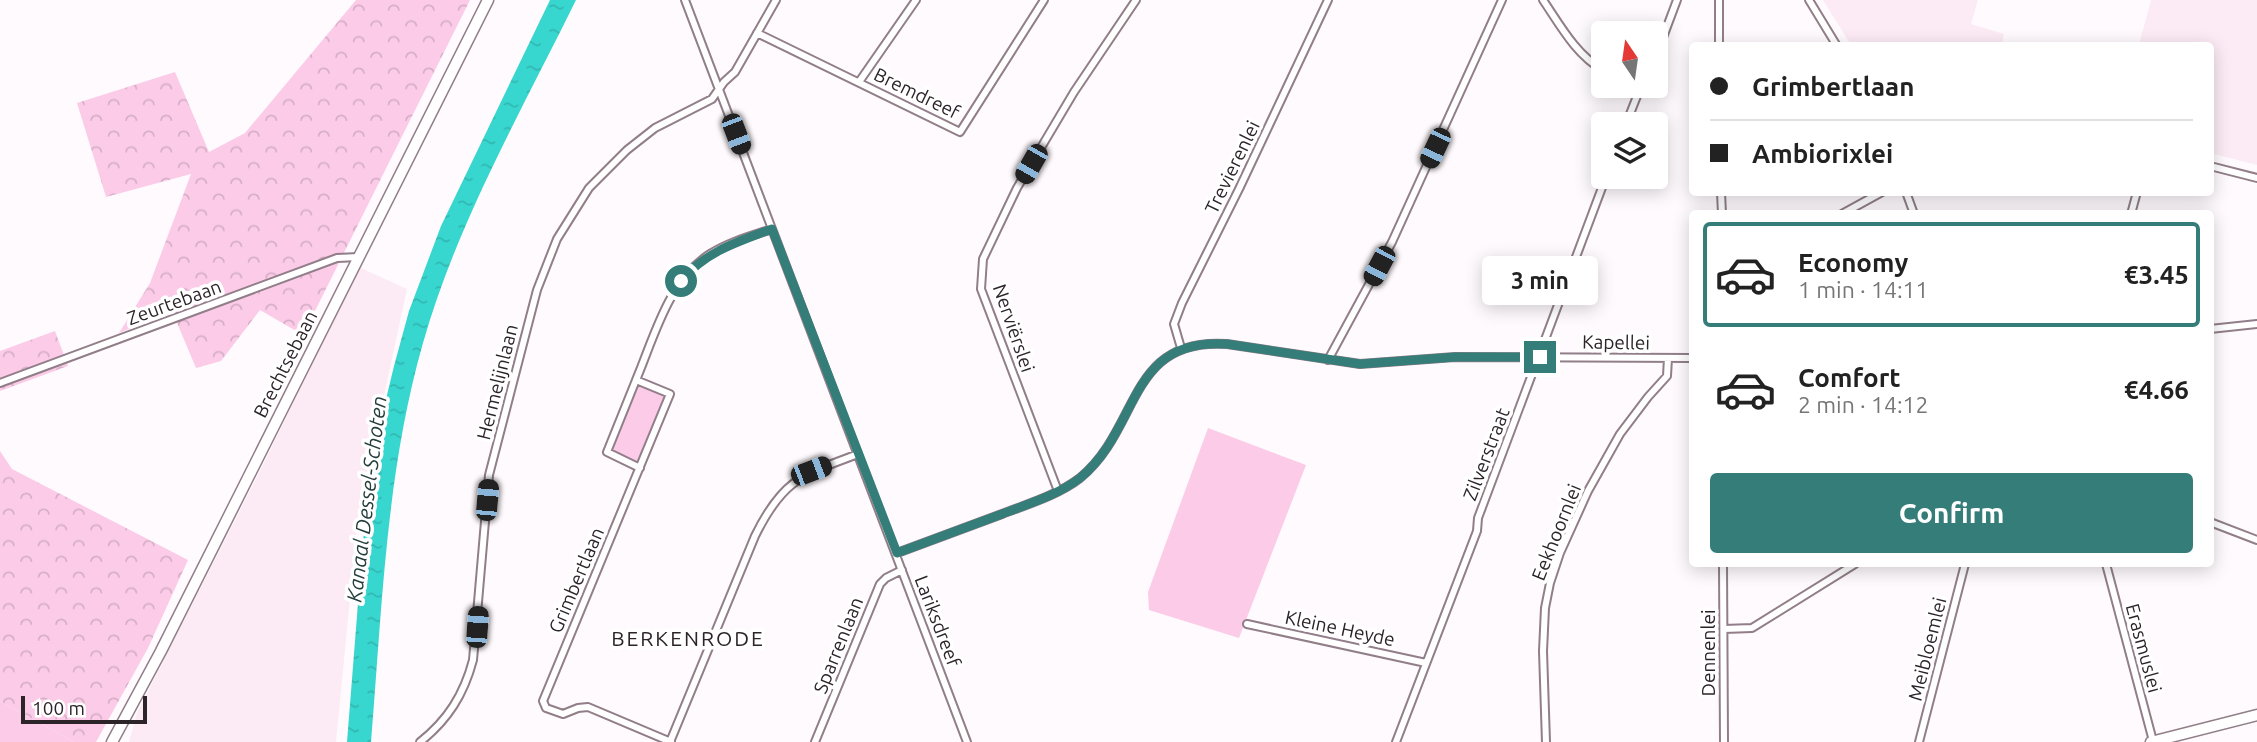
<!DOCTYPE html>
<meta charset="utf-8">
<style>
body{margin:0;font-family:Ubuntu,sans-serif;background:#f2f2f2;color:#222;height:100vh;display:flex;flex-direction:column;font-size:26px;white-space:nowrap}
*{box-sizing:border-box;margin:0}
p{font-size:23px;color:#767676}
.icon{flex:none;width:38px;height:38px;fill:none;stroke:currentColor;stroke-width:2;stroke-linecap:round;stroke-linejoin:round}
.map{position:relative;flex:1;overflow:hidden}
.details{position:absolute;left:1689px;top:210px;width:525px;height:357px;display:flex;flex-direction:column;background:#fff;border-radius:7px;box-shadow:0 4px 18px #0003}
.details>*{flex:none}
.top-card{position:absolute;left:1689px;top:42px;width:525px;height:154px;border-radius:7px;box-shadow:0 4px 18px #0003;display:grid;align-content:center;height:154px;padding:0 21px;background:#fff}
.needle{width:46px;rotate:347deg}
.controls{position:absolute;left:1591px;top:21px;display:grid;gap:14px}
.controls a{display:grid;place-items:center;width:77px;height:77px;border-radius:7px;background:#fff;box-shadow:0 4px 18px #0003;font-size:35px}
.scale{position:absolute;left:21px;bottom:18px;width:126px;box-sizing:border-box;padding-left:7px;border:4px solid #2c2429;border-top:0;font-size:19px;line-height:24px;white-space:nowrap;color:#2c2429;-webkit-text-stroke:5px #fff;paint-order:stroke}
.end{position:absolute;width:32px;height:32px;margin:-16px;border:9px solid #357d79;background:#fff;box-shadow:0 0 0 4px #fff}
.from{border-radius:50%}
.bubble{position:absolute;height:49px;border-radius:7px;background:#fff;box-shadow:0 4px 18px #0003;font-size:23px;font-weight:700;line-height:49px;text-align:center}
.car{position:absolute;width:21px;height:42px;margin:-21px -10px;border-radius:9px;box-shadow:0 0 5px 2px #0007;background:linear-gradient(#222 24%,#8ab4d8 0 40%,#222 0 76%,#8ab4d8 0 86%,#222 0)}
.top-card b{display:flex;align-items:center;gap:24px;height:66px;font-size:26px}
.top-card b+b{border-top:2px solid #e0e0e0}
.top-card i{width:18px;height:18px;background:#222}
ul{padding:12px 0 0;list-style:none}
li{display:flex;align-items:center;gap:21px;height:105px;margin:0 14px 10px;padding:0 7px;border:4px solid transparent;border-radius:7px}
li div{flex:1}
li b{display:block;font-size:26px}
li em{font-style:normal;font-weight:700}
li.selected{border-color:#357d79}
li>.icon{width:63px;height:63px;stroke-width:1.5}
.action{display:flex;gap:14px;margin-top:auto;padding:14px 21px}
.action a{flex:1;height:80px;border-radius:7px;background:#357d79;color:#fff;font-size:28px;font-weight:700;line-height:80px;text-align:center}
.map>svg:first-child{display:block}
.built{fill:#fcebf5}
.green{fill:#fbcbe8}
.forest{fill:url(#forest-crowns)}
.water{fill:url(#water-ripples)}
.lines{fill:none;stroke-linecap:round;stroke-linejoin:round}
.street-casing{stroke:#917e89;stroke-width:10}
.secondary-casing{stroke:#917e89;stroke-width:13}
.street{stroke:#fff;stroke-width:6}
.secondary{stroke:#fff;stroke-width:10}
.route{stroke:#357d79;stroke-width:9}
.labels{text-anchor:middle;stroke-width:7;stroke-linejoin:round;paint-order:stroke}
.street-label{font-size:19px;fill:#2c2429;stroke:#fff}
.water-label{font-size:21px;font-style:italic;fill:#253e3c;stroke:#fff}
.neighbourhood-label{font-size:21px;letter-spacing:2px;fill:#2c2429;stroke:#fff}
</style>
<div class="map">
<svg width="2257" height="742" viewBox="0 0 2257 742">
<defs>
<pattern id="forest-crowns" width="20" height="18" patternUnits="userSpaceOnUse" patternTransform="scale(1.75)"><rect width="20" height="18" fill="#fbcbe8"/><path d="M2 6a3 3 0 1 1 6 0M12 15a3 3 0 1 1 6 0" fill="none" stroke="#d7aec7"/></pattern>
<pattern id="water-ripples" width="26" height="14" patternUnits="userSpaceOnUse" patternTransform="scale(1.75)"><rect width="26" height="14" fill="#37d7cf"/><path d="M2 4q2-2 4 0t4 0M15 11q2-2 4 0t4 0" fill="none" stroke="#31b8b2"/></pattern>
</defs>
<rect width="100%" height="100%" fill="#fffafd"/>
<path class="built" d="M1823,0H1978L1971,24L2004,34L2002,45H1851Z
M2151,0H2257V165L2210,153V46L2139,45Z
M359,267L407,289L358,516L336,742H129L137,713L263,465Z"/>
<path class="green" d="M639,384L665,395V399L636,463L611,451L610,449Z
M1208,428L1306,465L1239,638L1149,610L1148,592Z
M0,701L74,742H0Z"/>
<path class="forest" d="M356,0H470L303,335L260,310L221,361L196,368L172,311L119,333L150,283L191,174L106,197L77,103L175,72L209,152L245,133Z
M55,331L68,366L0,391V351Z
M0,451L12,469L188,560L148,648L96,742H74L0,701Z"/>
<path class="water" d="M550,0H576C521,112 457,223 423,343C386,472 382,609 371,742H347L363,540L379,428L394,366L409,311L441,226Z"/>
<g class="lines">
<g class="street-casing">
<path id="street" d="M685,0L967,742
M1543,0C1560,25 1576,55 1603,70
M1719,0V46
M1809,0L1837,46
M757,33L960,132L1044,0
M1656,56L1677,0
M859,82L916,0
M1626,124L1641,86
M2210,166L2257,178
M1721,192L1722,214
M1906,192L1914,214
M1842,214L1882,192
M2131,214L2137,192
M2210,329L2257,324
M1181,348L1174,324L1182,303L1239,189L1328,0
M1328,360L1392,242L1502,0
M636,380C655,335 668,281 710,254C729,242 751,236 772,229
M0,383L337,258L359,257
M640,468L607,452L636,380L670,394L543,701L546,708L563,714L578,708L588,707L671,742
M1058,491L981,289L983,259L1017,188L1074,92L1136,0
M2210,522L2257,540
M897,553C932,540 967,527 1002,514C1028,504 1058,495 1080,478C1141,428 1127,337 1227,344L1360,364L1455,357L1692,358
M1723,564L1724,742
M2106,564L2153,741
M1247,624L1426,663
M1724,629L1752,628L1855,564
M420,742C448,720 464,694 473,660L489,475L537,290L557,239L589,188L627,150L655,128L712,99L724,82L735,72L776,0
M670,742L755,536C783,479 802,475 858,454
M815,742L880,584L886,578L902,570
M1396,742L1477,531L1478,518L1606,177
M1546,742L1543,651L1545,608L1550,583L1560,553L1588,491L1620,434L1648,397L1667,376L1668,358
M1919,742L1965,564"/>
</g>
<g class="secondary-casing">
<path id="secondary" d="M112,742L161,651L488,0
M2151,742L2257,715"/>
</g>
<use href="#street" class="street"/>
<use href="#secondary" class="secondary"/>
</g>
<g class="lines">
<path class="route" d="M681,281C705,252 737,242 772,229L897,553C932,540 967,527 1002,514C1028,504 1058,495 1080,478C1141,428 1127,337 1227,344L1360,364L1455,357H1540"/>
</g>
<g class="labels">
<g class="street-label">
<text transform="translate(917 93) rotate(26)" y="7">Bremdreef</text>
<text transform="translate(1232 167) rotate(-64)" y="7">Trevierenlei</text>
<text transform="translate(174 302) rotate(-20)" y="7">Zeurtebaan</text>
<text transform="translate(1014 328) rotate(71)" y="7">Nerviërslei</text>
<text transform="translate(1616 342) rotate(1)" y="7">Kapellei</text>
<text transform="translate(285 364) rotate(-63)" y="7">Brechtsebaan</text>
<text transform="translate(497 382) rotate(-76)" y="7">Hermelijnlaan</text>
<text transform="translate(1486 454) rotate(-69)" y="7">Zilverstraat</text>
<text transform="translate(1556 532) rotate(-68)" y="7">Eekhoornlei</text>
<text transform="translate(576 580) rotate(-67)" y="7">Grimbertlaan</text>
<text transform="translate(938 621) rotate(69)" y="7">Lariksdreef</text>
<text transform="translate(1340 628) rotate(12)" y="7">Kleine Heyde</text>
<text transform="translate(838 645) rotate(-68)" y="7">Sparrenlaan</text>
<text transform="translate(2144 648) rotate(75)" y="7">Erasmuslei</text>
<text transform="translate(1927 649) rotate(-76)" y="7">Meibloemlei</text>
<text transform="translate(1708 653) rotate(-90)" y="7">Dennenlei</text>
</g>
<g class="water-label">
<text transform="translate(367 499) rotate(-83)" y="7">Kanaal Dessel-Schoten</text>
</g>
<g class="neighbourhood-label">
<text x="688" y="646">BERKENRODE</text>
</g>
</g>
</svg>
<div class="controls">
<a><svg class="needle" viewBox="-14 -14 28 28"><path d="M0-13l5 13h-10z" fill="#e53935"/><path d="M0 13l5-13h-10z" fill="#767676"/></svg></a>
<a><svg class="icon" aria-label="layers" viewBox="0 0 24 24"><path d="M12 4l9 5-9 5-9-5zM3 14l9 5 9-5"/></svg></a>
</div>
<div class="scale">100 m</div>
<i class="end from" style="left:681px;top:281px"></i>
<i class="end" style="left:1540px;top:357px"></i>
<div class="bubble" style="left:1482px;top:256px;width:116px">3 min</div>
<i class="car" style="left:736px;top:134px;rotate:159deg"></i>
<i class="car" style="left:1435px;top:148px;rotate:205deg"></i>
<i class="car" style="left:1031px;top:164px;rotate:210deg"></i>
<i class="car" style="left:1379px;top:266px;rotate:208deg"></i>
<i class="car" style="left:811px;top:471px;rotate:69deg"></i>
<i class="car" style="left:487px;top:500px;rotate:5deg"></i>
<i class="car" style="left:477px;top:627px;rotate:4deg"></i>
<div class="top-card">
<b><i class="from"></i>Grimbertlaan</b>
<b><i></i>Ambiorixlei</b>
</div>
<section class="details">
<ul>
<li class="selected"><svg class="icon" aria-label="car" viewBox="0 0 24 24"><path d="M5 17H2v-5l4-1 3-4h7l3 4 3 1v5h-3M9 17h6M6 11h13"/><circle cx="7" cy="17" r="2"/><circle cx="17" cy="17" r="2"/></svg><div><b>Economy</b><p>1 min · 14:11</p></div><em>€3.45</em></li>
<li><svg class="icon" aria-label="car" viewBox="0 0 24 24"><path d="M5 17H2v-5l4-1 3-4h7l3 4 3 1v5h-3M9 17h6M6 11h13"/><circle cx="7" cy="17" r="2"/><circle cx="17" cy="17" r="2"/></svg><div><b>Comfort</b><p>2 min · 14:12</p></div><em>€4.66</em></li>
</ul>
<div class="action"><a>Confirm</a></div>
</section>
</div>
